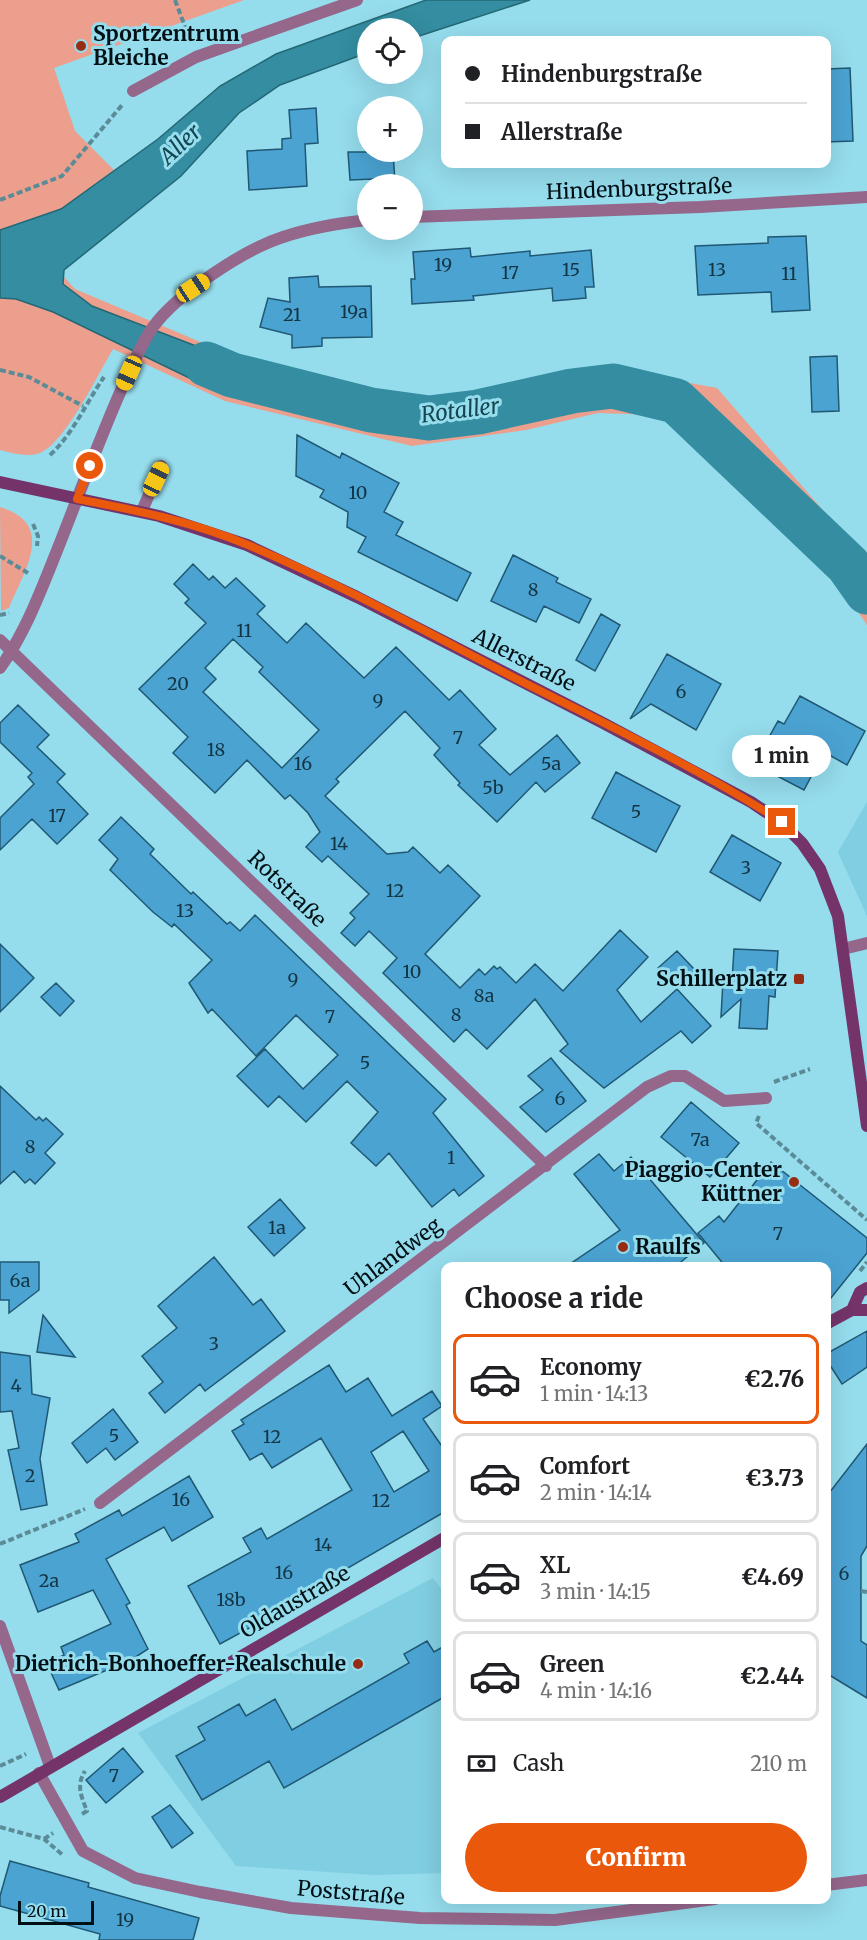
<!DOCTYPE html>
<meta charset="utf-8">
<style>
body{margin:0;font-family:Merriweather,serif;background:#f2f2f2;color:#202124;height:100vh;display:flex;flex-direction:column;font-size:22px;white-space:nowrap}
*{box-sizing:border-box;margin:0}
p{font-size:20px;color:#757577}
.icon{flex:none;width:33px;height:33px;fill:none;stroke:currentColor;stroke-width:2;stroke-linecap:round;stroke-linejoin:round}
.map{position:relative;flex:1;overflow:hidden}
.panel{position:absolute;left:441px;top:1262px;width:390px;height:642px;display:flex;flex-direction:column;background:#fff;border-radius:12px;box-shadow:0 6px 24px #0002}
.panel>*{flex:none}
.banner{position:absolute;left:441px;top:36px;width:390px;height:132px;border-radius:12px;box-shadow:0 6px 24px #0002;display:grid;align-content:center;height:132px;padding:0 24px;background:#fff}
.controls{position:absolute;left:357px;top:18px;display:grid;gap:12px}
.controls a{display:grid;place-items:center;width:66px;height:66px;border-radius:50%;background:#fff;box-shadow:0 6px 24px #0002;font-size:30px}
.scale{position:absolute;left:18px;bottom:15px;width:76px;box-sizing:border-box;padding-left:6px;border:3px solid #001015;border-top:0;font-size:16px;line-height:21px;white-space:nowrap;color:#001015;-webkit-text-stroke:4px #95dcec;paint-order:stroke}
.end{position:absolute;width:27px;height:27px;margin:-14px;border:8px solid #ea580c;background:#fff;box-shadow:0 0 0 3px #fff}
.from{border-radius:50%}
.bubble{position:absolute;height:42px;border-radius:21px;background:#fff;box-shadow:0 6px 24px #0002;font-size:20px;font-weight:800;line-height:42px;text-align:center}
.car{position:absolute;width:18px;height:36px;margin:-18px -9px;border-radius:8px;box-shadow:0 0 4px 2px #0007;background:linear-gradient(#f5c518 24%,#345 0 40%,#f5c518 0 76%,#345 0 86%,#f5c518 0)}
.banner b{display:flex;align-items:center;gap:21px;height:57px;font-size:22px}
.banner b+b{border-top:2px solid #e0e0e0}
.banner i{width:15px;height:15px;background:#202124}
ul{padding:0;list-style:none}
li{display:flex;align-items:center;gap:18px;height:90px;margin:0 12px 9px;padding:0 12px;border:3px solid #e0e0e0;border-radius:12px}
li div{flex:1}
li b{display:block;font-size:22px}
li em{font-style:normal;font-weight:800}
li.selected{border-color:#ea580c}
li>.icon{width:54px;height:54px;stroke-width:1.5}
h2{padding:0 24px;font-size:27px;line-height:72px}
.pay{display:flex;align-items:center;gap:15px;height:66px;padding:0 24px;font-size:22px}
.pay p{margin-inline-start:auto}
.action{display:flex;gap:12px;margin-top:auto;padding:12px 24px}
.action a{flex:1;height:69px;border-radius:36px;background:#ea580c;color:#fff;font-size:24px;font-weight:800;line-height:69px;text-align:center}
.map>svg:first-child{display:block}
.built{fill:#80cee1}
.green{fill:#ec9f8d}
.water{fill:#348da0;stroke:#246876;stroke-width:1.5}
.lines{fill:none;stroke-linecap:round;stroke-linejoin:round}
.river{stroke:#348da0;stroke-width:45}
.building{fill:#4ba3d2;stroke:#205874;stroke-width:1.5;fill-rule:evenodd}
.path{stroke:#5a8b97;stroke-width:4;stroke-dasharray:6 3;stroke-linecap:butt}
.lane{stroke:#94678b;stroke-width:12}
.street{stroke:#94678b;stroke-width:12}
.secondary{stroke:#743469;stroke-width:12}
.route{stroke:#ea580c;stroke-width:8}
.poi-dot{fill:#962e15;stroke:#95dcec;stroke-width:2}
.labels{text-anchor:middle;stroke-width:6;stroke-linejoin:round;paint-order:stroke}
.number-label{font-size:18px;fill:#133544}
.poi-label{font-size:21px;font-weight:bold;fill:#001015;stroke:#95dcec;text-anchor:end}
.street-label{font-size:21px;fill:#001015;stroke:#95dcec}
.water-label{font-size:22px;font-style:italic;fill:#134651;stroke:#95dcec}
</style>
<div class="map">
<svg width="867" height="1940" viewBox="0 0 867 1940">
<rect width="100%" height="100%" fill="#95dcec"/>
<path class="built" d="M867,802V916L838,852Z
M433,1578L446,1595L445,1873L375,1875L236,1866L138,1733Z"/>
<path class="green" d="M0,0H244L54,68L75,131L114,170L61,209L15,224L75,289L224,352L358,389L429,404L594,373L647,375L717,388L867,561V625L847,596L700,441L658,415L598,413L526,430L412,446L225,401L113,349C98,374 63,448 37,454C25,457 12,453 0,450Z
M0,507C57,524 24,571 9,608L1,611Z"/>
<path class="water" d="M426,0H530L413,38L412,28H368L367,53L280,85L239,113L181,176L64,270L63,284L92,306L209,351L267,367L262,401L208,387L53,312L16,299L0,298V230L61,209L158,139L220,86L276,54Z"/>
<g class="lines">
<path class="river" d="M206,364L232,375L371,410L429,418L478,412L572,391L613,386L676,401L848,565L867,592"/>
</g>
<path class="building" d="M850,68L853,141L826,142V69Z
M316,108L318,143L305,144L307,186L249,190L247,151L282,149V139L291,138L289,110Z
M348,152H393L395,181L375,183L374,179L350,180Z
M806,236L810,310L772,312L771,292L698,295L695,246L768,243V237Z
M470,248L471,257L530,251V256L591,250L594,287H585L586,298L553,301L552,288L473,296L474,300L412,304L411,279H415L413,252Z
M318,276L319,287L371,286L372,337L322,338V346L292,348V335L260,327L268,298L290,302L289,278Z
M837,356L839,411L812,412L810,357Z
M297,435L340,458L342,453L399,483L384,512L403,522L396,535L471,573L457,601L358,552L366,537L347,527L348,512L320,497L324,490L296,476Z
M513,555L558,578L556,582L591,599L579,623L544,606L536,622L491,601Z
M193,564L209,580L213,576L225,588L236,578L265,606L257,614L287,643L306,623L364,678L396,647L449,700L460,690L496,729L479,745L510,775L557,735L580,763L545,792L536,782L497,822L458,785L460,783L434,755L440,748L405,711L336,779L339,782L325,796L387,854L408,852L413,847L440,873L448,865L480,896L425,954L460,988L479,969L485,975L494,966L497,969L500,967L516,983L535,964L563,991L620,930L648,957L617,990L641,1022L677,989L711,1026L692,1043L681,1031L604,1088L560,1051L568,1044L535,999L487,1049L466,1029L454,1042L383,973L397,958L369,931L355,946L341,933L355,918L350,913L369,894L328,856L322,862L306,847L320,832L308,813L290,795L285,799L247,760L215,793L173,753L188,737L139,689L206,623L185,603L189,599L174,584ZM233,639L263,667L259,672L319,730L282,768L203,692L216,679L205,668Z
M601,614L620,625L595,671L576,660Z
M667,654L721,684L696,730L651,704L630,719Z
M800,696L865,731L847,765L824,752L804,790L754,764L778,721L784,724Z
M18,705L49,735L37,747L65,774L57,782L88,814L57,844L32,819L0,850V818L34,784L28,777L32,773L0,742V723Z
M616,772L680,806L656,852L592,818Z
M121,817L154,849L150,854L191,894L193,892L227,924L230,922L240,931L255,915L446,1099L433,1113L484,1176L459,1196L454,1189L432,1207L389,1153L376,1166L351,1143L378,1112L347,1081L306,1122L279,1096L268,1107L237,1076L265,1049L303,1089L338,1055L296,1015L256,1056L212,1009L208,1013L189,983L212,960L174,924L172,927L153,912L110,870L118,859L99,840Z
M732,835L781,863L760,901L710,872Z
M0,944L34,978L0,1012Z
M734,949L778,951L775,997L769,996L767,1029L739,1028L741,999L721,1017L723,980L732,981Z
M677,951L695,970L676,987L658,968Z
M56,983L74,1001L60,1016L41,997Z
M551,1058L586,1101L546,1132L520,1107L543,1090L528,1076Z
M0,1086L36,1120L39,1117L43,1121L46,1118L63,1134L45,1153L55,1163L35,1184L30,1179L25,1183L14,1171L0,1184Z
M691,1102L739,1143L710,1177L661,1137Z
M599,1154L614,1171L631,1157L704,1243L676,1266H567L620,1230L574,1174Z
M771,1162L867,1238V1253L826,1304V1266H725L698,1233L719,1216L724,1222Z
M280,1199L305,1228L274,1256L248,1227Z
M214,1257L253,1305L261,1299L285,1331L205,1391L200,1384L165,1413L149,1393L163,1382L142,1356L177,1328L158,1306Z
M0,1262H39V1290L9,1313V1300H0Z
M43,1315L75,1357L37,1352Z
M867,1331V1367L842,1384L826,1359V1354Z
M0,1352L30,1356L32,1394L50,1398L40,1459L47,1505L21,1510L8,1450L19,1448L12,1411L0,1412Z
M329,1365L346,1392L368,1378L392,1416L432,1391L442,1406L423,1419L446,1452V1511L272,1612L273,1615L220,1644L188,1586L251,1552L243,1538L261,1528L267,1539L352,1490L321,1438L272,1468L262,1453L250,1460L232,1431L244,1424L241,1420ZM403,1431L429,1471L394,1492L371,1452Z
M113,1409L138,1442L115,1460L106,1448L87,1463L72,1443Z
M867,1444V1546L861,1556V1641L867,1645V1698L826,1673V1497Z
M189,1476L213,1517L172,1541L164,1527L106,1559L130,1603L126,1605L148,1649L131,1660L59,1690L47,1664L64,1655L61,1647L111,1624L93,1590L38,1612L20,1565L79,1542L75,1534L119,1510L122,1516Z
M427,1641L434,1652L446,1645V1696L284,1788L269,1761L202,1800L176,1756L205,1740L198,1727L239,1704L246,1716L275,1699L292,1730L409,1663L404,1654Z
M123,1748L143,1772L106,1803L86,1780Z
M170,1805L193,1833L172,1848L152,1817Z
M10,1861L89,1883L88,1887L199,1918L193,1940H99L100,1934L0,1906V1896Z"/>
<g class="lines">
<path class="path" d="M175,0L190,40
M0,200L62,176L123,104
M0,370L29,377L83,406
M50,455C73,434 86,403 104,377
M33,524L38,536L37,546
M0,556L28,573
M0,615L9,613
M774,1082L810,1069
M759,1116L756,1123L867,1220
M860,1271L867,1262
M0,1544L85,1509
M861,1591L867,1592
M0,1766L26,1754
M82,1814L87,1811C81,1796 76,1785 85,1771
M0,1827L44,1839L64,1856
M44,1839L53,1833"/>
<path class="lane" d="M142,511L161,466"/>
<path class="street" d="M133,91L196,57L357,0
M412,217L700,207L867,197
M0,640L546,1166
M0,668C25,633 40,593 56,553C78,498 98,442 122,388C131,368 140,346 153,327C177,294 243,250 283,237C310,228 339,223 368,220
M843,949L867,943
M100,1503L647,1087L671,1076H685L724,1101L766,1098
M0,1626L50,1766
M39,1773L83,1851L135,1878L200,1892L291,1908L420,1918L555,1920L715,1899
M826,1885L867,1880"/>
<path class="secondary" d="M0,482L159,516L247,545L357,597L603,723L751,802L781,822L802,843L820,869L838,916L867,1126
M852,1310L860,1292L867,1288
M826,1324L852,1310H867
M0,1797L446,1537"/>
</g>
<g class="lines">
<path class="route" d="M90,466L77,499C135,510 194,522 248,545C338,583 423,630 509,675C601,722 695,766 782,822"/>
</g>
<g class="poi-dot">
<circle cx="81" cy="46" r="6"/>
<rect x="793" y="973" width="12" height="12" rx="3"/>
<circle cx="794" cy="1182" r="6"/>
<circle cx="623" cy="1247" r="6"/>
<circle cx="358" cy="1664" r="6"/>
</g>
<g class="labels">
<g class="number-label">
<text x="443" y="271">19</text>
<text x="571" y="276">15</text>
<text x="717" y="276">13</text>
<text x="510" y="279">17</text>
<text x="789" y="280">11</text>
<text x="354" y="318">19a</text>
<text x="292" y="321">21</text>
<text x="358" y="499">10</text>
<text x="533" y="596">8</text>
<text x="244" y="637">11</text>
<text x="178" y="690">20</text>
<text x="681" y="698">6</text>
<text x="378" y="707">9</text>
<text x="458" y="744">7</text>
<text x="216" y="756">18</text>
<text x="303" y="770">16</text>
<text x="551" y="770">5a</text>
<text x="493" y="794">5b</text>
<text x="636" y="818">5</text>
<text x="57" y="822">17</text>
<text x="339" y="850">14</text>
<text x="746" y="874">3</text>
<text x="395" y="897">12</text>
<text x="185" y="917">13</text>
<text x="412" y="978">10</text>
<text x="293" y="986">9</text>
<text x="484" y="1002">8a</text>
<text x="456" y="1021">8</text>
<text x="330" y="1023">7</text>
<text x="365" y="1069">5</text>
<text x="560" y="1105">6</text>
<text x="700" y="1146">7a</text>
<text x="30" y="1153">8</text>
<text x="451" y="1164">1</text>
<text x="277" y="1234">1a</text>
<text x="778" y="1240">7</text>
<text x="20" y="1287">6a</text>
<text x="214" y="1350">3</text>
<text x="16" y="1392">4</text>
<text x="114" y="1442">5</text>
<text x="272" y="1443">12</text>
<text x="30" y="1482">2</text>
<text x="181" y="1506">16</text>
<text x="381" y="1507">12</text>
<text x="323" y="1551">14</text>
<text x="284" y="1579">16</text>
<text x="844" y="1580">6</text>
<text x="49" y="1587">2a</text>
<text x="231" y="1606">18b</text>
<text x="114" y="1782">7</text>
<text x="125" y="1926">19</text>
</g>
<g class="poi-label">
<text x="93" y="41" text-anchor="start">Sportzentrum<tspan x="93" dy="24">Bleiche</tspan></text>
<text x="787" y="986">Schillerplatz</text>
<text x="782" y="1177">Piaggio-Center<tspan x="782" dy="24">Küttner</tspan></text>
<text x="635" y="1254" text-anchor="start">Raulfs</text>
<text x="346" y="1671">Dietrich-Bonhoeffer-Realschule</text>
</g>
<g class="street-label">
<text transform="translate(639 189) rotate(-2)" y="7">Hindenburgstraße</text>
<text transform="translate(524 660) rotate(27)" y="7">Allerstraße</text>
<text transform="translate(287 889) rotate(44)" y="7">Rotstraße</text>
<text transform="translate(393 1257) rotate(-37)" y="7">Uhlandweg</text>
<text transform="translate(295 1602) rotate(-30)" y="7">Oldaustraße</text>
<text transform="translate(351 1893) rotate(5)" y="7">Poststraße</text>
</g>
<g class="water-label">
<text transform="translate(180 144) rotate(-43)" y="8">Aller</text>
<text transform="translate(460 410) rotate(-7)" y="8">Rotaller</text>
</g>
</g>
</svg>
<div class="controls">
<a><svg class="icon" aria-label="locate" viewBox="0 0 24 24"><circle cx="12" cy="12" r="6"/><path d="M12 2v4M12 18v4M2 12h4M18 12h4"/></svg></a>
<a>+</a>
<a>−</a>
</div>
<div class="scale">20 m</div>
<i class="end from" style="left:90px;top:466px"></i>
<i class="end" style="left:782px;top:822px"></i>
<div class="bubble" style="left:732px;top:735px;width:99px">1 min</div>
<i class="car" style="left:193px;top:288px;rotate:57deg"></i>
<i class="car" style="left:129px;top:373px;rotate:204deg"></i>
<i class="car" style="left:156px;top:479px;rotate:25deg"></i>
<div class="banner">
<b><i class="from"></i>Hindenburgstraße</b>
<b><i></i>Allerstraße</b>
</div>
<section class="panel">
<h2>Choose a ride</h2>
<ul>
<li class="selected"><svg class="icon" aria-label="car" viewBox="0 0 24 24"><path d="M5 17H2v-5l4-1 3-4h7l3 4 3 1v5h-3M9 17h6M6 11h13"/><circle cx="7" cy="17" r="2"/><circle cx="17" cy="17" r="2"/></svg><div><b>Economy</b><p>1 min · 14:13</p></div><em>€2.76</em></li>
<li><svg class="icon" aria-label="car" viewBox="0 0 24 24"><path d="M5 17H2v-5l4-1 3-4h7l3 4 3 1v5h-3M9 17h6M6 11h13"/><circle cx="7" cy="17" r="2"/><circle cx="17" cy="17" r="2"/></svg><div><b>Comfort</b><p>2 min · 14:14</p></div><em>€3.73</em></li>
<li><svg class="icon" aria-label="car" viewBox="0 0 24 24"><path d="M5 17H2v-5l4-1 3-4h7l3 4 3 1v5h-3M9 17h6M6 11h13"/><circle cx="7" cy="17" r="2"/><circle cx="17" cy="17" r="2"/></svg><div><b>XL</b><p>3 min · 14:15</p></div><em>€4.69</em></li>
<li><svg class="icon" aria-label="car" viewBox="0 0 24 24"><path d="M5 17H2v-5l4-1 3-4h7l3 4 3 1v5h-3M9 17h6M6 11h13"/><circle cx="7" cy="17" r="2"/><circle cx="17" cy="17" r="2"/></svg><div><b>Green</b><p>4 min · 14:16</p></div><em>€2.44</em></li>
</ul>
<div class="pay"><svg class="icon" aria-label="cash" viewBox="0 0 24 24"><path d="M3 7h18v10H3z"/><circle cx="12" cy="12" r="2"/></svg>Cash<p>210 m</p></div>
<div class="action"><a>Confirm</a></div>
</section>
</div>
